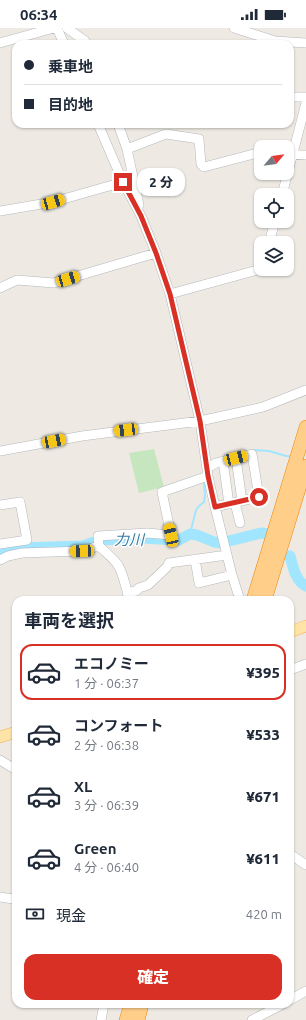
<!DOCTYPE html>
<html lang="ja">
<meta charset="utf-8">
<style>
body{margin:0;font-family:Ubuntu,"Noto Sans JP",sans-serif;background:#f2f2f3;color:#1f2937;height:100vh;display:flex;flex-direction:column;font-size:15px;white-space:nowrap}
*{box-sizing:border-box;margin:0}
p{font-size:13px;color:#747a83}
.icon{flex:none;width:22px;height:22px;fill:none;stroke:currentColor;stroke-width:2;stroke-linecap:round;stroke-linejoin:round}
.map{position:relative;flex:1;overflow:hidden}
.sheet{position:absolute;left:12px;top:568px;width:282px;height:412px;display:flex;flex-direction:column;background:#fff;border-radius:12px;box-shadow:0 1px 3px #0004}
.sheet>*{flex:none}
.guide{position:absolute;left:12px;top:12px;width:282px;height:88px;border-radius:12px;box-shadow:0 1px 3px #0004;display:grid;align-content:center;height:88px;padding:0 12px;background:#fff}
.needle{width:26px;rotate:61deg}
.tools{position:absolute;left:254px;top:112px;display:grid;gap:8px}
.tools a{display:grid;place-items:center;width:40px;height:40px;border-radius:8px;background:#fff;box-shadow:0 1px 3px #0004;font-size:20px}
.end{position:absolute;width:18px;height:18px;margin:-9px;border:5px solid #d93025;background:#fff;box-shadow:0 0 0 2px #fff}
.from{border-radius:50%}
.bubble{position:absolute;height:28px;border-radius:12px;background:#fff;box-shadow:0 1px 3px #0004;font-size:13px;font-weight:800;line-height:28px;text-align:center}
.car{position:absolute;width:12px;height:24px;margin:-12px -6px;border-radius:5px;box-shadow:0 0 3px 1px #0007;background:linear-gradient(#f5c518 24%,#345 0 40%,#f5c518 0 76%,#345 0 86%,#f5c518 0)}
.guide b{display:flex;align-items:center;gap:14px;height:38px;font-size:15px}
.guide b+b{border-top:1px solid #e0e1e3}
.guide i{width:10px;height:10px;background:#1f2937}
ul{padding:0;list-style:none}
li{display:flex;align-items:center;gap:12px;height:56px;margin:0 8px 6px;padding:0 4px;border:2px solid transparent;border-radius:12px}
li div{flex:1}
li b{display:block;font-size:15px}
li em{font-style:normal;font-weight:800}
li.active{border-color:#d93025}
li>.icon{width:36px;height:36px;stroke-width:1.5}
h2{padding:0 12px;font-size:18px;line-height:48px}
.pay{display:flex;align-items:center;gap:10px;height:44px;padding:0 12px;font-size:15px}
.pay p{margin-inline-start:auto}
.cta{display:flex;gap:8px;margin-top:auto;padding:8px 12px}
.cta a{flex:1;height:46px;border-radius:12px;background:#d93025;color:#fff;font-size:16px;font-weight:800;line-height:46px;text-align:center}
.status{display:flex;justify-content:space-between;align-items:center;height:28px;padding:0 20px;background:#fff;direction:ltr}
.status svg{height:11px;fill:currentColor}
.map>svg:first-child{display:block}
.green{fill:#c5e6bf}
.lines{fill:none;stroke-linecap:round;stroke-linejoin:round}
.stream{stroke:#a2e5ff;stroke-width:2}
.river{stroke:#a2e5ff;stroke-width:11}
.minor-casing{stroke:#b4b7bb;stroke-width:10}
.major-casing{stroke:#f4b056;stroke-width:12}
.highway-casing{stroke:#f18100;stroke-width:14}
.minor{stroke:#fff;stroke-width:9}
.major{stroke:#ffe3a7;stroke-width:11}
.highway{stroke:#ffcf89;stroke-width:13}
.route{stroke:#d93025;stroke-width:5}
.labels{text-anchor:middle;stroke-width:3;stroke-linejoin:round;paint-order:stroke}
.water-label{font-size:15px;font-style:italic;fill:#387ba1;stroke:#fff}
</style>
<div class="status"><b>06:34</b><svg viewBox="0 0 49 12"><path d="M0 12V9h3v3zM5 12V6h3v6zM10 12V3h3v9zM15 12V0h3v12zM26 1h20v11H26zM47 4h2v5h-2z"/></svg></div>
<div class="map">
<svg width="306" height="992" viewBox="0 0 306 992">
<rect width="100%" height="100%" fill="#eeeae3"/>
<path class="green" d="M154,421L164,459L139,465L129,425Z"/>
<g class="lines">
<path class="stream" d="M253,422L269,423L286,428H290
M190,506L196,482L199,478L204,474L205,467L204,452"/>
<path class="river" d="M0,525L9,522L19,520L83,518L100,512L141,510L179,512L190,506L197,507L214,514L221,515L261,505L268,506
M290,528C293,538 295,553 306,558"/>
<g class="minor-casing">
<path id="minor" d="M57,0L64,16
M67,0L85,13L86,16
M234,0L275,13L306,15
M0,15L54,0
M290,69H306
M98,96L123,154L141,188L156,225L170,266L200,393L208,448L215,479L232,547L240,572
M118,96L127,121L139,177
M127,121L166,106L199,111L201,136L204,139L261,124
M287,126L306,127
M282,167L306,75
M0,183L53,174L123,154
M269,215L275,193
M0,260L17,252L54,255L156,225
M170,266L261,241
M0,423L82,408L200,393L263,379L306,362
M236,430L242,473
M223,433L229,476
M207,440L216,435L252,426L259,469L215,479
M235,475L240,495
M0,477L20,474L27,512L0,516
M99,518C106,525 115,531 119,539C125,550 125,562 131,572
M195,531L199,555L232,547
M0,532L8,528L22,525L82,523L99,518L98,508L147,505L171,507L162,464L208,448
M127,565L136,563L139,560L148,557L167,539L169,535L227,527
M290,642L306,636
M0,732L16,742
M290,826L306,837
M0,869L13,871L16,870
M290,972L306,963
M101,992L104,976
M252,992L283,976"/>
</g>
<g class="major-casing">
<path id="major" d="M290,604L306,598
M0,709L16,704"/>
</g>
<g class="highway-casing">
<path id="highway" d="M253,572L306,399
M265,572L306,438
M126,992L131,976
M138,992L142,976"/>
</g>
<use href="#minor" class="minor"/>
<use href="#major" class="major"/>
<use href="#highway" class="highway"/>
</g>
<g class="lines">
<path class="route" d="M123,154L141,188L156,225L170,266L200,393L208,448L215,479L259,469"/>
</g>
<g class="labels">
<g class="water-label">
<text x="129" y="517">力川</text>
</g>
</g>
</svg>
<div class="tools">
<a><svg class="needle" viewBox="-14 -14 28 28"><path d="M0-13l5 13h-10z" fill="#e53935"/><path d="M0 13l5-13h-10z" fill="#747a83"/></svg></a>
<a><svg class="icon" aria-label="locate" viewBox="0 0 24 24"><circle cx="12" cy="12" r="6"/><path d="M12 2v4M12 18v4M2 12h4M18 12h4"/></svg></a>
<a><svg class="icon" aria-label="layers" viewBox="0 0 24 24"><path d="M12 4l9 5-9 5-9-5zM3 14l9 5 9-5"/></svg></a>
</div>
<i class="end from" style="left:259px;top:469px"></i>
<i class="end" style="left:123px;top:154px"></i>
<div class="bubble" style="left:137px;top:140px;width:48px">2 分</div>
<i class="car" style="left:53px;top:174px;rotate:74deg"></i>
<i class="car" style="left:68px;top:251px;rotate:74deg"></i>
<i class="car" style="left:126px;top:402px;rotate:263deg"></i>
<i class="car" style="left:54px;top:413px;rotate:79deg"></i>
<i class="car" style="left:236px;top:430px;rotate:76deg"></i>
<i class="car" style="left:171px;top:507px;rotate:347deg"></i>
<i class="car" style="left:82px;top:523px;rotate:268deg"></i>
<div class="guide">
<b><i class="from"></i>乗車地</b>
<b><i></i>目的地</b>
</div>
<section class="sheet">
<h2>車両を選択</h2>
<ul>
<li class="active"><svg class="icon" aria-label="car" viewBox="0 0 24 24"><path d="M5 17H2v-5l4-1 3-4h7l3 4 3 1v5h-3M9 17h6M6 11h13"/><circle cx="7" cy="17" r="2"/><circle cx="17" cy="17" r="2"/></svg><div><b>エコノミー</b><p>1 分 · 06:37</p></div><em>¥395</em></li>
<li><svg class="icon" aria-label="car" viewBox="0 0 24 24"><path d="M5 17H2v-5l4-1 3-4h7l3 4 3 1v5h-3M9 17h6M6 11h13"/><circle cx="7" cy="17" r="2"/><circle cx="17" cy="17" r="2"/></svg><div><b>コンフォート</b><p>2 分 · 06:38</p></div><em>¥533</em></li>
<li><svg class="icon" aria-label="car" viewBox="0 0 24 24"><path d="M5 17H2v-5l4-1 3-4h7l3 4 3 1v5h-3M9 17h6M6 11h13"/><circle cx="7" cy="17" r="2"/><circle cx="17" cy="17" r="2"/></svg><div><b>XL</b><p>3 分 · 06:39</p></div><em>¥671</em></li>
<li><svg class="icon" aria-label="car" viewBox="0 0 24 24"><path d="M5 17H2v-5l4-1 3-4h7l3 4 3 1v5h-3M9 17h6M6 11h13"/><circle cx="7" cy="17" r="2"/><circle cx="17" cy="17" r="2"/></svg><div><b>Green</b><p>4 分 · 06:40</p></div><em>¥611</em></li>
</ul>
<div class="pay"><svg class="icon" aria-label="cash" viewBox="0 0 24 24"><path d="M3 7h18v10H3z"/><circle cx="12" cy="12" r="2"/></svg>現金<p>420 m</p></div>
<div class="cta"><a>確定</a></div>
</section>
</div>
